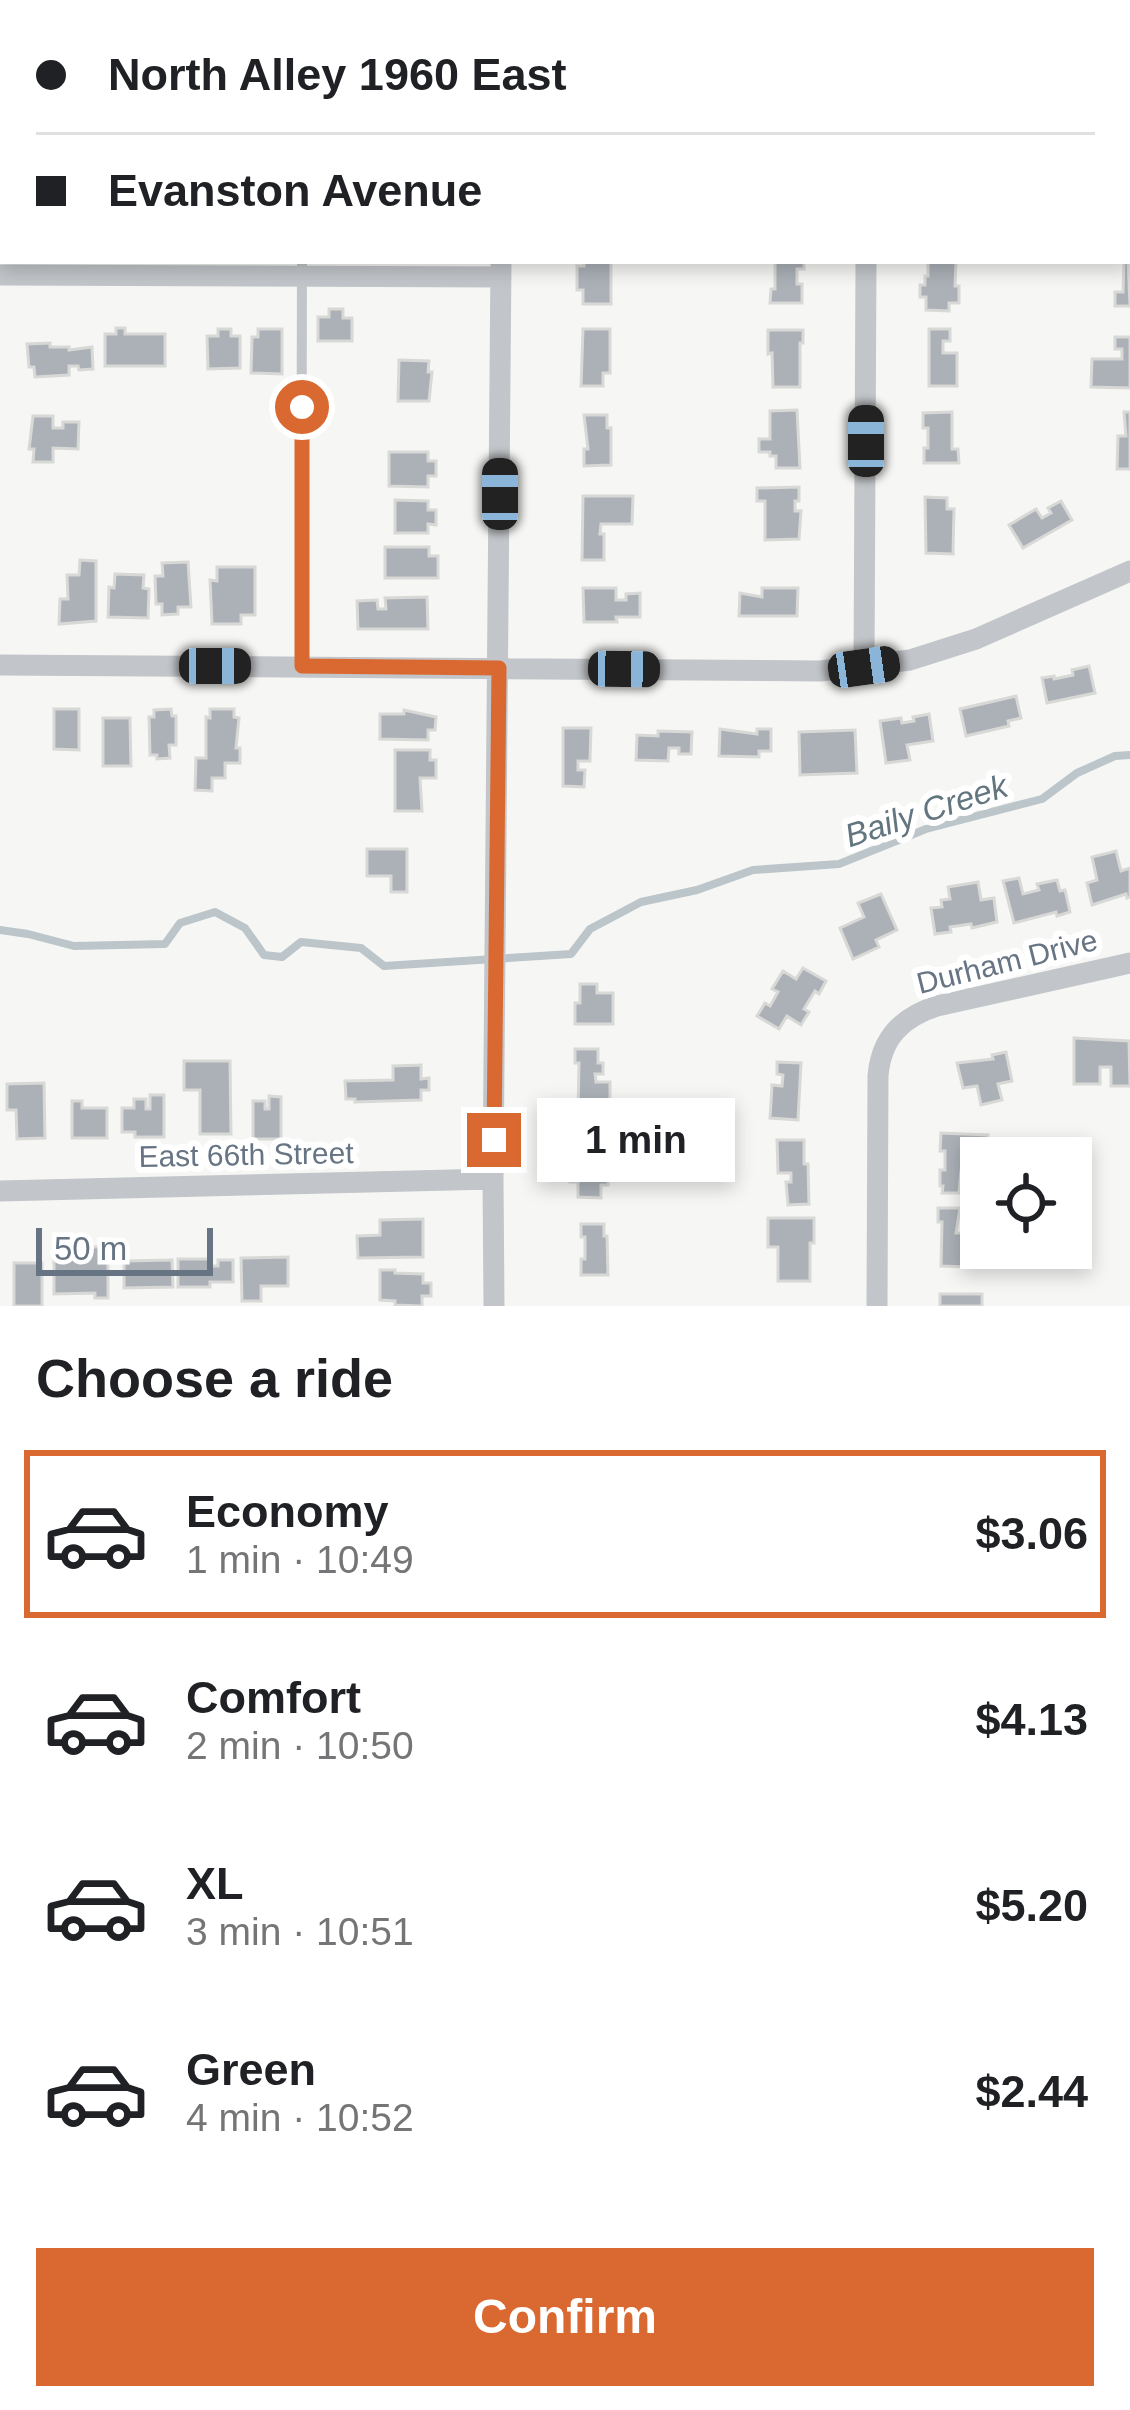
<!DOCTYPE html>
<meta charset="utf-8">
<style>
body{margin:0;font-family:Helvetica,sans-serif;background:#f2f2f2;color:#202124;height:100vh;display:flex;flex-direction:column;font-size:45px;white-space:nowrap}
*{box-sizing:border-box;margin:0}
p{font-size:39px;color:#757577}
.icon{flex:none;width:66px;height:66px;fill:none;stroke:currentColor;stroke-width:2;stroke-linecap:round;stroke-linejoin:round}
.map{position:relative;height:1306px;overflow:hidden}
.panel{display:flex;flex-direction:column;background:#fff;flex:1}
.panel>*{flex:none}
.top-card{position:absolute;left:0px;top:0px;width:1131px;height:264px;box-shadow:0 6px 18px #0003;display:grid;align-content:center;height:264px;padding:0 36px;background:#fff}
.controls{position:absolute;left:960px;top:1137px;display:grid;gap:24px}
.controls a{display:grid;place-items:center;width:132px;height:132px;border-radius:0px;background:#fff;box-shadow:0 6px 18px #0003;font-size:60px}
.scale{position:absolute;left:36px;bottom:30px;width:177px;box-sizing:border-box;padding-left:12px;border:6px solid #677483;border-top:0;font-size:33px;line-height:42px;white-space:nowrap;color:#677483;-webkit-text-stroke:9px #fff;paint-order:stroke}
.end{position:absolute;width:54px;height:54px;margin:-27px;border:15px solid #d96931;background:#fff;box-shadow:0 0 0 6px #fff}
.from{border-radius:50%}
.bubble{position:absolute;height:84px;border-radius:0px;background:#fff;box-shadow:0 6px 18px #0003;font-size:39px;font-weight:700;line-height:84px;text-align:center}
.car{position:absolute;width:36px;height:72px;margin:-36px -18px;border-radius:15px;box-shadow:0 0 9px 3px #0007;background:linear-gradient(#222 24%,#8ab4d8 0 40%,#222 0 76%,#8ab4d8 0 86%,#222 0)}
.top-card b{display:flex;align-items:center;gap:42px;height:114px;font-size:45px}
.top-card b+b{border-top:3px solid #e0e0e0}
.top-card i{width:30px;height:30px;background:#202124}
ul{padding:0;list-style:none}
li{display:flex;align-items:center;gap:36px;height:168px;margin:0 24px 18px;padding:0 12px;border:6px solid transparent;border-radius:0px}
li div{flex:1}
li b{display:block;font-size:45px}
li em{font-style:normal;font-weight:700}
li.on{border-color:#d96931}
li>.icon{width:108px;height:108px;stroke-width:1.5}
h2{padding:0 36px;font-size:54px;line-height:144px}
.action{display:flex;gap:24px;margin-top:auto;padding:24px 36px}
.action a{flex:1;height:138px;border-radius:0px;background:#d96931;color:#fff;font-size:48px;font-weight:700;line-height:138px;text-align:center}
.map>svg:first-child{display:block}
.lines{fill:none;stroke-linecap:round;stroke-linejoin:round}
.stream{stroke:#bcc5ca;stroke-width:8}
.building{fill:#abb1b7;stroke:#d8d8d6;stroke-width:3}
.lane{stroke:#c2c5c9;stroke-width:10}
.street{stroke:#c2c5c9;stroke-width:21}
.route{stroke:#d96931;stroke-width:15}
.labels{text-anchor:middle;stroke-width:12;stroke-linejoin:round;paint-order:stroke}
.street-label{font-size:30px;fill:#677483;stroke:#fff}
.water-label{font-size:33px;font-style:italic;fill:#63757f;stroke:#fff}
</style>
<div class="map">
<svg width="1130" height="1306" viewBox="0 0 1130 1306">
<rect width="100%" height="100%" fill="#f6f7f4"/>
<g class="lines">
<path class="stream" d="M0,930L28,934L74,946L165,944L180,923L215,912L245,928L264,955L282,957L301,942L361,948L384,966L571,954L590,929L641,902L697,890L753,870L839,864L926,829L1042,799L1077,773L1115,756L1130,755"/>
</g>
<path class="building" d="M1128,257L1130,306H1115V292H1123L1124,261H1128Z
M584,261H611V304H583V290H577V266H584Z
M775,261H804V269H797V284H802V303H770L771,289H775Z
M924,261H956L955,286H959V303H949V311L926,310V297H920V285H925V276H928V263Z
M329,309H343V318H352V341H318V317H329Z
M116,328H125V334H165V366H105V334H116Z
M218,329H231V336H240V368L208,369L207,336H218Z
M258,329H282V374L251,373L252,337H258Z
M583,329H610V373H603V386H581Z
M929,329H950V341H943V353H957V386H929Z
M768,330H803V343H800V387H773L772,353L768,354Z
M1115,337H1130V388L1091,387L1092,359H1122V349H1115Z
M50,343V347H69V350L92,347L93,369L79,370L78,366H69V375L35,377L34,367H29L27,344Z
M399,360L429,361L428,372H432L429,401H398Z
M797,410L800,468H776V456H770V452H759V439H770V411Z
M952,412V449H958L959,463H924V448H928V428H923V413Z
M1124,412H1130V469H1117L1118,436H1126Z
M584,415H607V428H611V465L584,466V449H588Z
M33,416H53V428H63V422H79L78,449L53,448V462H33L34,449H29Z
M389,452H428V461H436V476H428V487L389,486Z
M799,487V501H795V511H801L799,539L765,540V501H757V488Z
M583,496H633L632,524H601L600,534H604V560H582Z
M925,497L947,498V509H954L953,554L926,553Z
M395,500L428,501V510H436V525L428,524V533H395Z
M1061,501L1072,520L1023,548L1009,525L1036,509L1042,518L1051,513L1048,508Z
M385,547H429V556H438V578H385Z
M80,560L96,561V621L59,624L60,599H68L67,575H79Z
M188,562L191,607H178V614L162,615V604H156L155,576H163L162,563Z
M217,567H255V615H241V624H212L210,580L217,581Z
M115,574L144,575L143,588L149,589L148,618L108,617L109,587L114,588Z
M583,588H616V600H626V594L640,593V617H616L617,622H584Z
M762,588H798L797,616H739L740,593L762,597Z
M427,597L428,629H358L357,601L377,600L378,609H386L385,598Z
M1089,666L1095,693L1047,703L1042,678L1054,676V679L1073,675L1072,670Z
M1016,696L1021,718L1008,721L1009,726L966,736L960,709Z
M54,709H79V750L54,749Z
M171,709L172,716H176V745H169L170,758L157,759V755H150L149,717H154V710Z
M210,709H234V717L239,718L236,748H240V763H225V778H212V791L195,790L196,758H206V717L210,718Z
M404,710L436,717L435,730H428V740L380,739V714H404Z
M929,714L933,741L907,745L910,760L886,763L880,721L901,718L902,723L914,721L913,717Z
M103,718H130L131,766H103Z
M563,728H591L590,761H578V770H585L584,787L563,786Z
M720,729L757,734V729H771V751H759V757L719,756Z
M855,730L857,773L800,775L799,732Z
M658,731L692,732L691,754H679V748H669L668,761L636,760L637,735L658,736Z
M395,750H430V760H436V778H420L422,811H395Z
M367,849H407V892H391V876H367Z
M1116,851L1121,871L1130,868V897L1127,898L1126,894L1092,905L1087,883L1097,880L1092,857Z
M1019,878L1023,894L1039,890L1037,884L1057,880L1060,891L1065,890L1070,912L1057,916L1056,912L1014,923L1003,881Z
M978,882L981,900L994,898L997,922L972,928L971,924L950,927L951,932L935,934L931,908L942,907L941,900L950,899L948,887Z
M881,894L897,930L876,940L879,947L853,959L840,928L864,917L858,903Z
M803,968L826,981L819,994L815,991L804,1009L809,1012L801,1025L787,1016L779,1029L757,1016L765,1003L770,1006L778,992L772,989L783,971L796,979Z
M580,984H597V993H613V1024H575V1003H580Z
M1074,1038L1129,1041L1130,1086H1111V1067H1100V1084H1074Z
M575,1049H598V1063H603V1074H595L596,1082H610V1111H578L579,1063H575Z
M1006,1052L1012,1081L998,1084L1002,1100L981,1105L977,1086L963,1088L957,1063L993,1059L992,1055Z
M184,1061H230L231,1134H200V1090H184Z
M777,1062L801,1063L798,1120L770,1118L772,1085L782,1086L783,1075L777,1074Z
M421,1065V1079L429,1078V1090H421V1100L355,1102V1099H346L345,1081L393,1080V1066Z
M44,1083L45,1138L17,1139L16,1110H7V1084Z
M150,1095H164V1137H135V1132H122V1108H134V1099H146V1109H150Z
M269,1096L281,1097V1139H253V1101H265V1109H269Z
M72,1101H82V1108H107V1138H72Z
M941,1133L988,1135V1158H981V1172L961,1171L959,1193H942L943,1186H940V1170H945V1151H940Z
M581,1139L608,1140V1158H617V1173H608V1185H601V1198L578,1197V1182H570V1171H577V1162H580Z
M777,1140H804V1164H808L809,1204L788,1205L786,1182H791V1173H778Z
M938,1208H960L956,1233H968L967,1267L941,1266L942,1222H938Z
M768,1218H814V1243H810V1281H778V1247H768Z
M423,1219V1257L358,1258L357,1236L380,1235V1220Z
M581,1224H604V1236H607L608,1275H581V1259H585V1237H581Z
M89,1247H108V1298H95V1293L54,1294V1257L89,1256Z
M288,1257V1286H261V1301H242L241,1258Z
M178,1259H209V1266H218V1260H233V1282H210V1287H178Z
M172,1260L173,1287L124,1288V1261Z
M14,1263H42V1306H14Z
M380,1270H395V1273L423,1274V1283H431V1296H422V1306L395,1305V1301L380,1300Z
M940,1294H982V1306H940Z"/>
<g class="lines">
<path class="lane" d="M303,3V0
M301,666L302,261"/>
<path class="street" d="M501,0V3
M868,3V0
M0,275L501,277
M0,665L820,671L910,660L976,639L1130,571
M864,667L866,261
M0,1191L493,1179
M494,1306L493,1179L501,261
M877,1306L878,1076C881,1038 902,1017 937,1006L1130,963"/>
</g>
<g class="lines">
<path class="route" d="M302,407V666L499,668L494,1140"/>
</g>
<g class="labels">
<g class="street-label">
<text transform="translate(1007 962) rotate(-14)" y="10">Durham Drive</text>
<text transform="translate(246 1155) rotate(-1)" y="10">East 66th Street</text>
</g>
<g class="water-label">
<text transform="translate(926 810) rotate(-18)" y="12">Baily Creek</text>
</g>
</g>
</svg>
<div class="controls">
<a><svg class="icon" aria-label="locate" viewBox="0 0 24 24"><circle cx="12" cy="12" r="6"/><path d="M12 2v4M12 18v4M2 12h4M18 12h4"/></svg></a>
</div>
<div class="scale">50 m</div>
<i class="end from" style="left:302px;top:407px"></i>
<i class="end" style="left:494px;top:1140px"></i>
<div class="bubble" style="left:537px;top:1098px;width:198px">1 min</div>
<i class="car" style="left:866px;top:441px;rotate:0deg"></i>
<i class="car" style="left:500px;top:494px;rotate:0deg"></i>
<i class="car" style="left:215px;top:666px;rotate:90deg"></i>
<i class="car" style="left:864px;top:667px;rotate:82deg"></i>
<i class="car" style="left:624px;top:669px;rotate:91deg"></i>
<div class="top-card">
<b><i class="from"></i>North Alley 1960 East</b>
<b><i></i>Evanston Avenue</b>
</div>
</div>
<section class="panel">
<h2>Choose a ride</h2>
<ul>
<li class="on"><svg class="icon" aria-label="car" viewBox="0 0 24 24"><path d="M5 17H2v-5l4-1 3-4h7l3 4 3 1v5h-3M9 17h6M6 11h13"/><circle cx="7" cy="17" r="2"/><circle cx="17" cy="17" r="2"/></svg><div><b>Economy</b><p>1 min · 10:49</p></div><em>$3.06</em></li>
<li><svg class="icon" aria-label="car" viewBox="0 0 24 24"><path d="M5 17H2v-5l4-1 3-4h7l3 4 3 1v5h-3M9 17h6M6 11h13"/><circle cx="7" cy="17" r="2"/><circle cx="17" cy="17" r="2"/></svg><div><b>Comfort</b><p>2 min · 10:50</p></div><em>$4.13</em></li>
<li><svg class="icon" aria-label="car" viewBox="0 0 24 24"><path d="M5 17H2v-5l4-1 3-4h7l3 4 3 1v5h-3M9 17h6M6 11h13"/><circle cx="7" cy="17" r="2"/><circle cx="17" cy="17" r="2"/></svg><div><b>XL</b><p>3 min · 10:51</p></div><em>$5.20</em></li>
<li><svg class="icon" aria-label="car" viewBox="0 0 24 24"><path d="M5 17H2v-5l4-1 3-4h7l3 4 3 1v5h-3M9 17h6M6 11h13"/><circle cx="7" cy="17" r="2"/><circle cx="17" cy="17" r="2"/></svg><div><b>Green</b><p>4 min · 10:52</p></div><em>$2.44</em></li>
</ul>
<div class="action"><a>Confirm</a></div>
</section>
